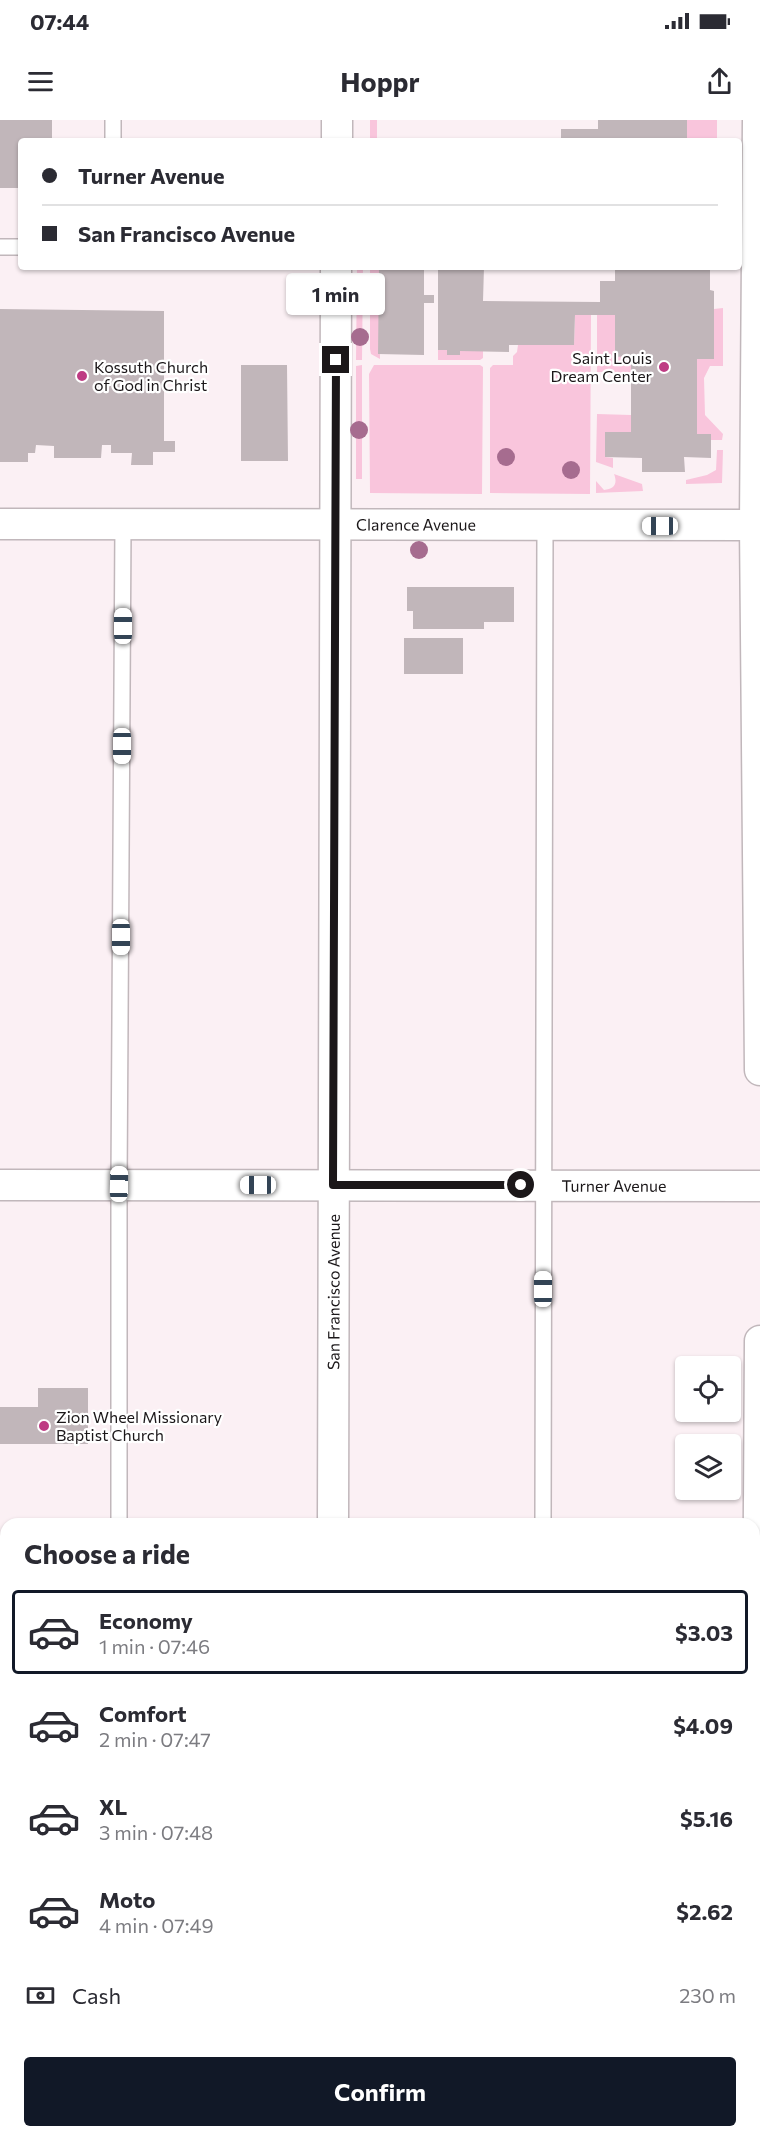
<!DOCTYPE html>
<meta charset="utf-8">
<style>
body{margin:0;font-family:Commissioner,sans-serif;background:#f2f2f3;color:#2b2b33;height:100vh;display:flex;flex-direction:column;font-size:22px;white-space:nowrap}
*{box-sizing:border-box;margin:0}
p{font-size:20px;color:#7c7c81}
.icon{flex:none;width:33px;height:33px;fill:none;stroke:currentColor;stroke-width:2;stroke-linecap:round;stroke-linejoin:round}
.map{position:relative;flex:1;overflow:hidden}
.drawer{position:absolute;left:0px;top:1398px;width:760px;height:620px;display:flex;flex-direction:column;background:#fff;border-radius:18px 18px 0 0;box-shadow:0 2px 4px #0004}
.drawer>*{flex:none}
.guide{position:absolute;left:18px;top:18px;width:724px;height:132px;border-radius:6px;box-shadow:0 2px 4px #0004;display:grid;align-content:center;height:132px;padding:0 24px;background:#fff}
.tools{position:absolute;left:675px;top:1236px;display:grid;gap:12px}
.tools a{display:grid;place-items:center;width:66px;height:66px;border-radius:6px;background:#fff;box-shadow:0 2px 4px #0004;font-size:30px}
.end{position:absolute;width:27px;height:27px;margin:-14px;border:8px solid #1b1719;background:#fff;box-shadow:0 0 0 3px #fff}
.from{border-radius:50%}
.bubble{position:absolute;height:42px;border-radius:6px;background:#fff;box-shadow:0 2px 4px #0004;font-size:20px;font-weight:700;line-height:42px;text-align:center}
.car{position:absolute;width:18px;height:36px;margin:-18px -9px;border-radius:8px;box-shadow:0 0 4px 2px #0007;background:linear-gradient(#fff 24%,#345 0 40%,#fff 0 76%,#345 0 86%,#fff 0)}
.guide b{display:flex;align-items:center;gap:21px;height:57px;font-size:22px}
.guide b+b{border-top:2px solid #e1e1e2}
.guide i{width:15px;height:15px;background:#2b2b33}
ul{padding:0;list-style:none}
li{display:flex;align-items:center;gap:18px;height:84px;margin:0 12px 9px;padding:0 12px;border:3px solid transparent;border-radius:6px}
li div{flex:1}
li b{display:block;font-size:22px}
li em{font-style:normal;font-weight:700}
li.selected{border-color:#111827}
li>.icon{width:54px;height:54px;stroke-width:1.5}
h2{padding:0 24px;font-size:27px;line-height:72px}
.pay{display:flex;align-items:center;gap:15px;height:66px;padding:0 24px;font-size:22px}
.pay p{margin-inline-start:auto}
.cta{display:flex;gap:12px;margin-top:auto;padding:12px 24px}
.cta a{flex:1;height:69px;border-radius:6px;background:#111827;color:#fff;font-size:24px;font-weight:700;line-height:69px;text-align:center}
.status{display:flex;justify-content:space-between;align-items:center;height:42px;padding:0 30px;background:#fff;direction:ltr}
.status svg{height:16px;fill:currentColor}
header{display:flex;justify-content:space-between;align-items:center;height:78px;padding:0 24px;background:#fff;font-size:27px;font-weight:700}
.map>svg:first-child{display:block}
.green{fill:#f9c5dc}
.building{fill:#c1b6ba}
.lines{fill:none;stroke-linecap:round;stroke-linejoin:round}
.service-casing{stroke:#c1b7bb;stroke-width:18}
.minor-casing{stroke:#c1b7bb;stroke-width:33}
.service{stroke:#fff;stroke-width:15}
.minor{stroke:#fff;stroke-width:30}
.tree{fill:#a66c8f}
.route{stroke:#1b1719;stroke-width:8}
.poi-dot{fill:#be3b83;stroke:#fff;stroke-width:2}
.labels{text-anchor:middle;stroke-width:4.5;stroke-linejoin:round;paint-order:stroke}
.poi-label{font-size:16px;fill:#1b1719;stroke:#fff;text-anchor:start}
.street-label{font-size:16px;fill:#1b1719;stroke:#fff}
</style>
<div class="status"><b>07:44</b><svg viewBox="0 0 49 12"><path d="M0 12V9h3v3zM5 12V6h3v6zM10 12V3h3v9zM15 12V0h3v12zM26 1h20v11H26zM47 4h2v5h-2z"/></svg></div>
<header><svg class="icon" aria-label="menu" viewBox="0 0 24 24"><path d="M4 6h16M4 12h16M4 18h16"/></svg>Hoppr<svg class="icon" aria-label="share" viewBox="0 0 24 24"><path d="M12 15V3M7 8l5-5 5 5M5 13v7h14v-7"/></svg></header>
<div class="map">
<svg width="760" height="2017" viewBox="0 0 760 2017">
<rect width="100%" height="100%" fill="#fbf0f4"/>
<path class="green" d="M370,0H377V21H370Z
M687,0H717V21H686Z
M357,147H363L362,240H356Z
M370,147H379L380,239L371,234L370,229Z
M723,188V246H710L704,258L705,295L723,314L722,320H711V314H697V239L714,238V189Z
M575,195H591L590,374L490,373V248L493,245H513V236L517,232L518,225H574Z
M597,195H615V236H631V255H609V252H597Z
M438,230H447L448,235H459L460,231H483V238L480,240H438Z
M362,245V359H356V246Z
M374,245H480L483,247L482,374L370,373L369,254Z
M597,294L631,295V312H605V337L613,338V348L596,342Z
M717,330H723L722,363L686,364V360L707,355L716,350Z
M614,354L642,364L643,371L596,373V361L604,370C614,369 618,364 614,354Z"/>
<path class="building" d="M0,0H52V21H21V68H0Z
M598,0H687V21H561V9H598Z
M379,147H424V175H434V183H424V235L378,234Z
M438,147H484L483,181L600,182V161H615V147H710V170L714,171V239H697V314H711V338L684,337L685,352H642V338L605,337V312H631V236L615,237V195H575L574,225H509V232L460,231V235H447V230H438Z
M0,189L164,191V321H175V332H153V345H131L132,333H111V325H102L101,338H54V326L36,325L35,333H28V342H0Z
M241,245H287L288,341H241Z
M407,467H514V502H484V509H413V491H407Z
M404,518H463V554H404Z
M38,1268H88V1324H0V1287H38Z"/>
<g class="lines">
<g class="service-casing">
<path id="service" d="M113,0V21
M0,127H21
M119,1404V1064L123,405
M543,1404L545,406
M118,2017V2012
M543,2017V2012"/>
</g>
<g class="minor-casing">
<g id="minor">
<path d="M758,0L755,405L760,950"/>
<path d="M337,21V0"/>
<path id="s1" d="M0,404L760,405"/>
<path id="s2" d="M0,1065L760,1066"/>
<path id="s3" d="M333,1404L336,147"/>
<path d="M0,1728H6"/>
<path d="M331,2017V2012"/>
<path d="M755,2017L760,1221"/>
</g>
</g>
<use href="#service" class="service"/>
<use href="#minor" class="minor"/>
</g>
<g class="tree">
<circle cx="360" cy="172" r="9"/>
<circle cx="360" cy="217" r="9"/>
<circle cx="359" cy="310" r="9"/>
<circle cx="506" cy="337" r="9"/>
<circle cx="571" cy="350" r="9"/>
<circle cx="419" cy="430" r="9"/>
</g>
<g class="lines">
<path class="route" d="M336,240L333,1065H521"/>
</g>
<g class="poi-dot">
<circle cx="664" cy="247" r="6"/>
<circle cx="82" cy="256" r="6"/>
<circle cx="44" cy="1306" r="6"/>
</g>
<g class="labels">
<g class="poi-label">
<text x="652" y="244" text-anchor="end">Saint Louis<tspan x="652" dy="18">Dream Center</tspan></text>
<text x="94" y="253">Kossuth Church<tspan x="94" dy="18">of God in Christ</tspan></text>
<text x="56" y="1303">Zion Wheel Missionary<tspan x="56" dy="18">Baptist Church</tspan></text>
</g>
<g class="street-label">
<text dy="6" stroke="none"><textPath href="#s1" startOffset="416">Clarence Avenue</textPath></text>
<text dy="6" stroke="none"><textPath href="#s2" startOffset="614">Turner Avenue</textPath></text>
<text dy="6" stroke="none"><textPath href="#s3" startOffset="232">San Francisco Avenue</textPath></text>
</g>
</g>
</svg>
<div class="tools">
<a><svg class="icon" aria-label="locate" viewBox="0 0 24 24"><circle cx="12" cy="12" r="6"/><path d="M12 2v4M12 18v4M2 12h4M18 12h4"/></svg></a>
<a><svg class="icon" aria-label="layers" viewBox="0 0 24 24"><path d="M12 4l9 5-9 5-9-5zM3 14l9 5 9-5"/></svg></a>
</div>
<i class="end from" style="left:521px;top:1065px"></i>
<i class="end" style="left:336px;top:240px"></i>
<div class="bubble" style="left:286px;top:153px;width:99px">1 min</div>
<i class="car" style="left:660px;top:406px;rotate:270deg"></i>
<i class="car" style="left:123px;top:506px;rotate:0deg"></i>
<i class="car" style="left:122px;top:626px;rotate:180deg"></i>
<i class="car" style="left:121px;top:817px;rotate:180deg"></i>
<i class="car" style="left:119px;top:1064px;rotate:1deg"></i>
<i class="car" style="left:258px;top:1065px;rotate:270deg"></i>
<i class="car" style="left:543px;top:1169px;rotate:0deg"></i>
<div class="guide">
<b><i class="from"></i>Turner Avenue</b>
<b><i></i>San Francisco Avenue</b>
</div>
<section class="drawer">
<h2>Choose a ride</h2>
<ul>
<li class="selected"><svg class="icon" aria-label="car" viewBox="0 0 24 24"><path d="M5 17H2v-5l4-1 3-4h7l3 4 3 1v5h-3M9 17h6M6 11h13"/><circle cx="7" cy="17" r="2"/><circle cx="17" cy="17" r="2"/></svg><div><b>Economy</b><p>1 min · 07:46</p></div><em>$3.03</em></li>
<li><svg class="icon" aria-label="car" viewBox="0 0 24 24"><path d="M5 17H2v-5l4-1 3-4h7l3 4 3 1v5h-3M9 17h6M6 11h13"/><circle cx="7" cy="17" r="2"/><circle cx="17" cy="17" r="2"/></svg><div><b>Comfort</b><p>2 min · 07:47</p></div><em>$4.09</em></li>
<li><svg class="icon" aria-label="car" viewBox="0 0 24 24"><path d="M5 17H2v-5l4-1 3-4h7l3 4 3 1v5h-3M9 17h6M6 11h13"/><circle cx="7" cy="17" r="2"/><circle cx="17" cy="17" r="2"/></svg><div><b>XL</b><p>3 min · 07:48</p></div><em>$5.16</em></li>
<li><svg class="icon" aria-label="car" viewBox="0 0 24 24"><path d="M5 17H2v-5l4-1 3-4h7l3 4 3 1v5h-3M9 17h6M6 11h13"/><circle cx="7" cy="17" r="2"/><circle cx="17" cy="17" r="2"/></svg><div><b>Moto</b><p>4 min · 07:49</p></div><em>$2.62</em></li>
</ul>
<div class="pay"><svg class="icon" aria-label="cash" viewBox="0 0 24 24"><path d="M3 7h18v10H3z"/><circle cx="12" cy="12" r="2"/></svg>Cash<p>230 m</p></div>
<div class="cta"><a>Confirm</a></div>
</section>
</div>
